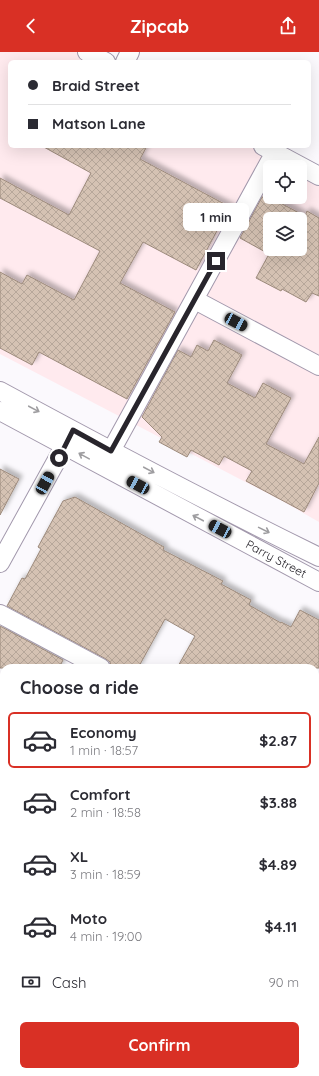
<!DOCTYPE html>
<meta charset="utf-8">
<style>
body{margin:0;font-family:Quicksand,sans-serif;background:#f2f2f3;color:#2b2b33;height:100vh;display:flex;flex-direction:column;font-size:15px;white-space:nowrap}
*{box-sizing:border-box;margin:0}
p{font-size:13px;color:#7c7c81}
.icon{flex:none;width:22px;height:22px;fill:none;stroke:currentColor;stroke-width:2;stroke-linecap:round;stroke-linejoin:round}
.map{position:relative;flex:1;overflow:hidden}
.side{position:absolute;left:0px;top:612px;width:319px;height:412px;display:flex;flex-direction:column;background:#fff;border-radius:12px 12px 0 0;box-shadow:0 4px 16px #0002}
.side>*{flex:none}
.top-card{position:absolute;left:8px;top:8px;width:303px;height:88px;border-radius:6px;box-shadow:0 4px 16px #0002;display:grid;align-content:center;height:88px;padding:0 20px;background:#fff}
.controls{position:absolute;left:263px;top:108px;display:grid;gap:8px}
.controls a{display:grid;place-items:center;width:44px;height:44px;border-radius:6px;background:#fff;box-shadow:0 4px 16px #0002;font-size:20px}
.end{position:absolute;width:18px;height:18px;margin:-9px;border:5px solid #28252c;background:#fff;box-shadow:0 0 0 2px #fff}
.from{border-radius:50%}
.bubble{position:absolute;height:28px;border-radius:6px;background:#fff;box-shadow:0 4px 16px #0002;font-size:13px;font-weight:700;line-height:28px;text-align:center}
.car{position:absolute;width:12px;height:24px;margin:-12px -6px;border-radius:5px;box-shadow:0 0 3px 1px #0007;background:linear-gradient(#222 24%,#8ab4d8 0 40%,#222 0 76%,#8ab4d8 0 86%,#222 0)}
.top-card b{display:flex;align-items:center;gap:14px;height:38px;font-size:15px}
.top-card b+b{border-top:1px solid #e1e1e2}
.top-card i{width:10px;height:10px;background:#2b2b33}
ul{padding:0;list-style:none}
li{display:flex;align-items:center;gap:12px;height:56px;margin:0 8px 6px;padding:0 12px;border:2px solid transparent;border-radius:6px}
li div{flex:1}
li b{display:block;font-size:15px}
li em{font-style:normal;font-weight:700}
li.selected{border-color:#d93025}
li>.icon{width:36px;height:36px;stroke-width:1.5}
h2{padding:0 20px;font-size:18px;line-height:48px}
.pay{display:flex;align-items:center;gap:10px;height:44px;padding:0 20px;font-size:15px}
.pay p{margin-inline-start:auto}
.primary-button{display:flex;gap:8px;margin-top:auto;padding:8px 20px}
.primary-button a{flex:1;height:46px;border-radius:6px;background:#d93025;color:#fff;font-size:16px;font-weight:700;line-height:46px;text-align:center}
header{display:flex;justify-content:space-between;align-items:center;height:52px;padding:0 20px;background:#d93025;color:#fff;font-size:18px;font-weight:700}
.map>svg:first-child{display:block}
.commercial{fill:#ffeaee;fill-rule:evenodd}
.building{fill:url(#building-cross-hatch);stroke:#9c8a7c;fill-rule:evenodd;filter:url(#shadow)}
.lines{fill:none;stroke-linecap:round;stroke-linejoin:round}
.highway-tunnel{stroke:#d1cfd3;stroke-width:22;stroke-dasharray:22 11;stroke-linecap:butt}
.street-casing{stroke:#a298ac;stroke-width:20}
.primary-casing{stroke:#a298ac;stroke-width:24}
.highway-casing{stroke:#a298ac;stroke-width:24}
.street{stroke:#fff;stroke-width:18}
.primary{stroke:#fff;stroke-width:22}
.highway{stroke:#fff;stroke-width:22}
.oneway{stroke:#9e9da0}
.route{stroke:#28252c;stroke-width:5}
.labels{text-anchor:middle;stroke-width:3;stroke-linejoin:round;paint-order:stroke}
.street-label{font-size:12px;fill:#28252c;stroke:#fff}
</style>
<header><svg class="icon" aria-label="back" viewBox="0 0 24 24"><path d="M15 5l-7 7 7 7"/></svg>Zipcab<svg class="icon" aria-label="share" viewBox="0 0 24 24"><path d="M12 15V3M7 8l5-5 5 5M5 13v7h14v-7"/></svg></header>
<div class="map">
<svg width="319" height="1024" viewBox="0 0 319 1024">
<defs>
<pattern id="building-cross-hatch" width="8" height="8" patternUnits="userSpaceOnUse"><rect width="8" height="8" fill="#d5c2b3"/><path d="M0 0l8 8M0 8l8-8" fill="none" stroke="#b7a79a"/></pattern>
<filter id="shadow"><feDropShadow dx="3.5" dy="-3.5" stdDeviation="2" flood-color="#0004"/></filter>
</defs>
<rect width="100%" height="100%" fill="#fbf9fd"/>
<path class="commercial" d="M0,0H87L106,10H10V94H263L319,124V470L284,450L0,302ZM270,115H300V145H270ZM270,167H300V197H270Z
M0,822L4,824V1020H149L148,1024H0Z"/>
<path class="building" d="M42,94H147L140,107L232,156L221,176L219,175L196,218L143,190L120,231L175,260L127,347L39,300L32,313L0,296V220L22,232L27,223L74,248L100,199L0,146V126L69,163L91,121Z
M262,145H269L305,164L307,159L319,166V244L312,241L306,250L282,237L281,239L256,226L269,202L240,186ZM270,167H300V197H270Z
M214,288L242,303L227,331L255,346L263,331L291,346L266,392L304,412L319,385V431L304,460L246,429L252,419L224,404L219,413L191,398L187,405L159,390L162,385L142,365L178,298L191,305L197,293L208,299Z
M0,417L19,427L0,463Z
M75,445L164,495L163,498L223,529L221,532L251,548L249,553L281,571V570L291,575L300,558L319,568V616H177L195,584L165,567L138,616H114L111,614L110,610L106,607L7,554L22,526L25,527L41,497L38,495L63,449Z
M0,574L63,608L59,616H0Z"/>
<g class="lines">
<path class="highway-tunnel" d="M0,632L4,634
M0,701L4,703
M315,836L319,837"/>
<g class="street-casing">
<path id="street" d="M87,0L106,10
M125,10L130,0
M263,94L319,124
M195,248L319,314
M0,339C105,396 211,452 319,505
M0,359L319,530
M111,399L275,100
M0,511L70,384
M0,562L101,616"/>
</g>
<g class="primary-casing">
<path id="primary" d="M0,775L4,777
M315,791L319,782
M0,801L4,803
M315,911L319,903
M206,1024L208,1020
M264,1024L266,1020"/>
</g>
<g class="highway-casing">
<path id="highway" d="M315,944L319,945
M315,994H319"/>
</g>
<use href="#street" class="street"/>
<use href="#primary" class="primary"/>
<use href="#highway" class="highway"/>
</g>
<defs><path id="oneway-shaft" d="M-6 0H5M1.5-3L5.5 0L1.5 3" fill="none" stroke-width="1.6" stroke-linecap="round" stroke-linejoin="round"/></defs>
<g class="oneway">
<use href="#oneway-shaft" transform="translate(34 357) rotate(28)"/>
<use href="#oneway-shaft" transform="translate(84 404) rotate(-151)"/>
<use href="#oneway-shaft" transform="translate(149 418) rotate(28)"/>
<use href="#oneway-shaft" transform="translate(198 466) rotate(-152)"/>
<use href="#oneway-shaft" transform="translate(264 478) rotate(26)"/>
</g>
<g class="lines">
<path class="route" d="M59,406L73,378L111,399L216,209"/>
</g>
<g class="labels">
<g class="street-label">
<text transform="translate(276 507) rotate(28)" y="4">Parry Street</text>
</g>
</g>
</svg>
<div class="controls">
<a><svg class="icon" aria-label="locate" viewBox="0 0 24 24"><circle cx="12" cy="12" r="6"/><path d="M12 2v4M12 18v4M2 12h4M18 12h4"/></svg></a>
<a><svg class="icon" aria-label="layers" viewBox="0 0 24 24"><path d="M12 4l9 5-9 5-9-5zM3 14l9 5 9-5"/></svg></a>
</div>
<i class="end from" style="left:59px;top:406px"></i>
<i class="end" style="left:216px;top:209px"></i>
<div class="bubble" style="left:183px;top:151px;width:66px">1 min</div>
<i class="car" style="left:236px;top:270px;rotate:118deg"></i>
<i class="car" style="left:45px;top:431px;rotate:29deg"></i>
<i class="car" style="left:138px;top:433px;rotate:298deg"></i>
<i class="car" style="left:220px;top:477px;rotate:298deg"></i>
<div class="top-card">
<b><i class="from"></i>Braid Street</b>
<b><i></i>Matson Lane</b>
</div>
<section class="side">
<h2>Choose a ride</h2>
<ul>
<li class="selected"><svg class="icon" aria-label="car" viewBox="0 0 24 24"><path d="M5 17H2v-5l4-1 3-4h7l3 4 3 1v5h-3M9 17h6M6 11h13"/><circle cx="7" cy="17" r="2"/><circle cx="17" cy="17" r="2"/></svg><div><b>Economy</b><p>1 min · 18:57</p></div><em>$2.87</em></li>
<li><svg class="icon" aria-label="car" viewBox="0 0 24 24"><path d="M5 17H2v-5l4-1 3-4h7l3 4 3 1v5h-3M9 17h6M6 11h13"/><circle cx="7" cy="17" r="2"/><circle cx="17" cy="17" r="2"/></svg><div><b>Comfort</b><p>2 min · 18:58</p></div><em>$3.88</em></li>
<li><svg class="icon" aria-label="car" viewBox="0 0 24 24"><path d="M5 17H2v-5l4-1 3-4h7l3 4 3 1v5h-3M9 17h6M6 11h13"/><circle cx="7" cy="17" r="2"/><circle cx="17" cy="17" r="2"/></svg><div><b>XL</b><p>3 min · 18:59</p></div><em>$4.89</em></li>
<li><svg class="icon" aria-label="car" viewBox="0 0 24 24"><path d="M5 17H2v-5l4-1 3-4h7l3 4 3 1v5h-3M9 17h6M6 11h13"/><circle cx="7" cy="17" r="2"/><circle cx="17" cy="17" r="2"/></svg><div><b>Moto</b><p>4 min · 19:00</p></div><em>$4.11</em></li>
</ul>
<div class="pay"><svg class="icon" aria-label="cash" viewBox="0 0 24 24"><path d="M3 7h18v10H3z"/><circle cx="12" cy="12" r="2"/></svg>Cash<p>90 m</p></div>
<div class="primary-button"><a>Confirm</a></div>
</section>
</div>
